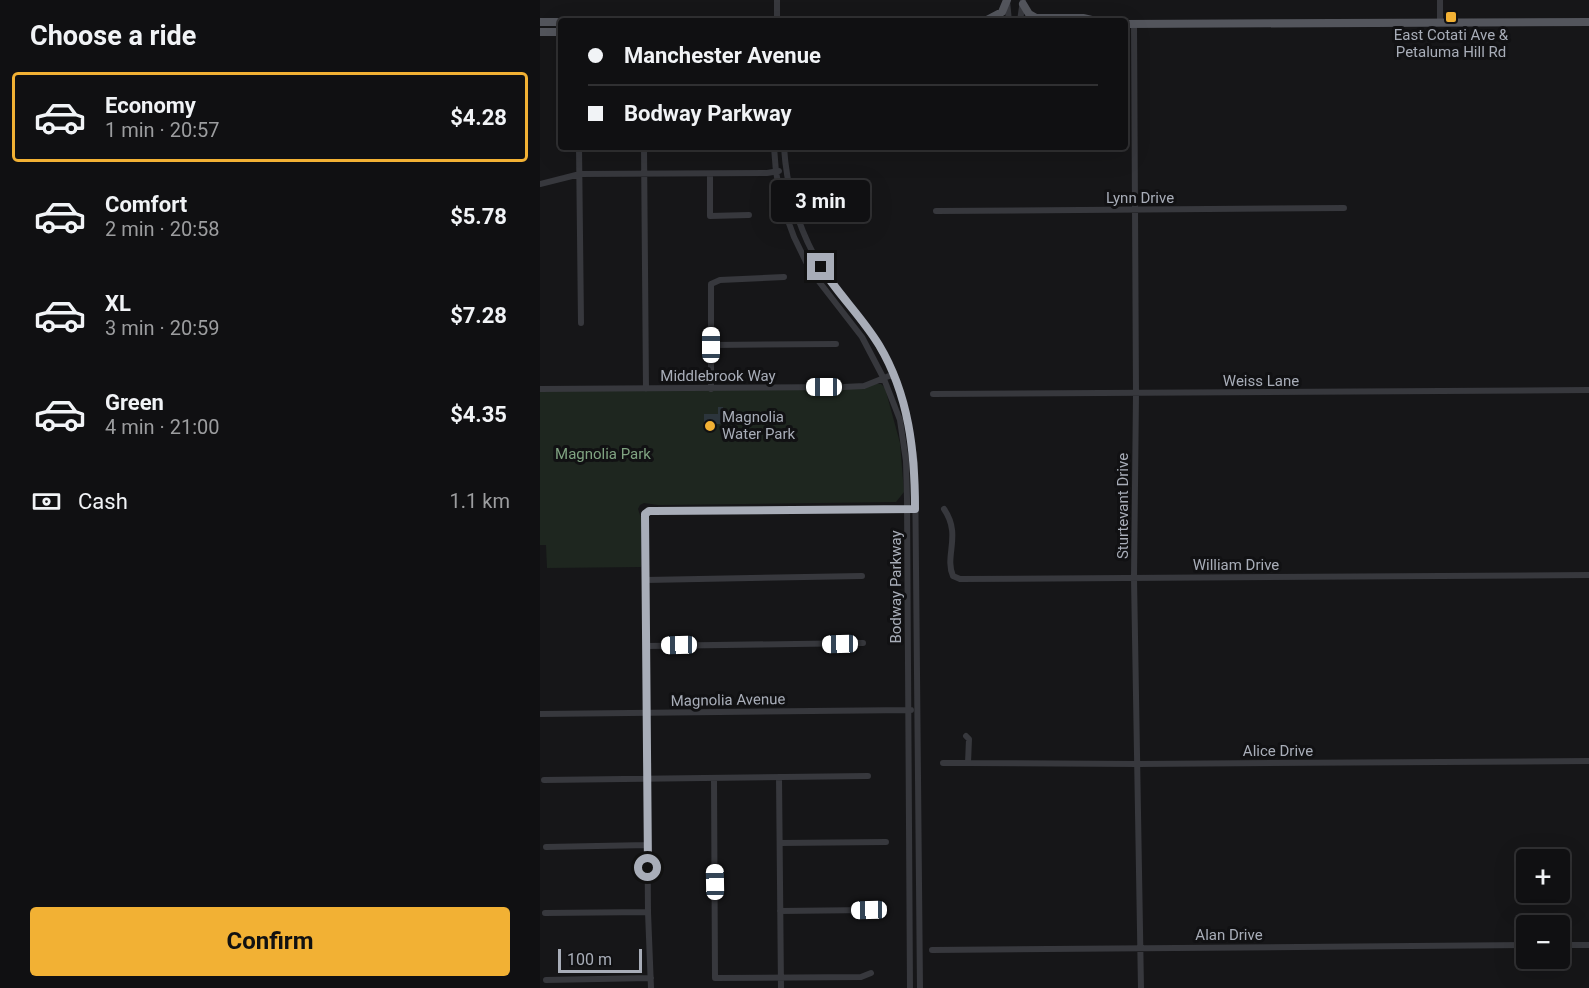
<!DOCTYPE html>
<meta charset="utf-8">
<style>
body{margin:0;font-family:Roboto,sans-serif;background:#1e1e20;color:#f1f3f6;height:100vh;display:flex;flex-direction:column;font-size:22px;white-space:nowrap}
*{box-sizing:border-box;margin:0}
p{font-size:20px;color:#9c9d9f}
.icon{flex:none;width:33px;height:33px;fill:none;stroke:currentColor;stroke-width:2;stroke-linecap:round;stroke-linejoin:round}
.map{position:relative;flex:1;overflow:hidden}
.side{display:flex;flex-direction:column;background:#101012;width:540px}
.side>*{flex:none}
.top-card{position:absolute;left:18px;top:18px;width:570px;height:132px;border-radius:6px;box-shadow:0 6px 24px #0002,0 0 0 2px #303032;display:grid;align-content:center;height:132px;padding:0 30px;background:#101012}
.buttons{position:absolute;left:976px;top:849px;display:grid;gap:12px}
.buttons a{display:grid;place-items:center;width:54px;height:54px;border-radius:6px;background:#101012;box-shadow:0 6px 24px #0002,0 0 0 2px #303032;font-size:30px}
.scale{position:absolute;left:18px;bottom:15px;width:84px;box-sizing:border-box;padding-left:6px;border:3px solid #a8adb8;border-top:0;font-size:16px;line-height:21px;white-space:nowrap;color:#a8adb8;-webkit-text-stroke:4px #111113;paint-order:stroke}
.end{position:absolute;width:27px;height:27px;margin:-14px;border:8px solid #a8adb8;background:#111;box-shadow:0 0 0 3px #111}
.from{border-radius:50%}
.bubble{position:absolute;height:42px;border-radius:6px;background:#101012;box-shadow:0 6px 24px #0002,0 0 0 2px #303032;font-size:20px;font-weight:700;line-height:42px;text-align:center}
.car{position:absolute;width:18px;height:36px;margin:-18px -9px;border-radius:8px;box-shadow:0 0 4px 2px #0007;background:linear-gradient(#fff 24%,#345 0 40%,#fff 0 76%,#345 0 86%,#fff 0)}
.top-card b{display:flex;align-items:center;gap:21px;height:57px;font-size:22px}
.top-card b+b{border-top:2px solid #303032}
.top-card i{width:15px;height:15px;background:#f1f3f6}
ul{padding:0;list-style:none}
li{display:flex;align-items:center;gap:18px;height:90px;margin:0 12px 9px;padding:0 18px;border:3px solid transparent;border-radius:6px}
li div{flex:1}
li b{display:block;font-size:22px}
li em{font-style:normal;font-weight:700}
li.selected{border-color:#f2b134}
li>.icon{width:54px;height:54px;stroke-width:1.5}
h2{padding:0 30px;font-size:27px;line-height:72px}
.pay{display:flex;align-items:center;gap:15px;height:66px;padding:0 30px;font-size:22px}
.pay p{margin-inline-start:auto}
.button{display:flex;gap:12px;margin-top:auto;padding:12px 30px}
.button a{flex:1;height:69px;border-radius:6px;background:#f2b134;color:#111;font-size:24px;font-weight:700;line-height:69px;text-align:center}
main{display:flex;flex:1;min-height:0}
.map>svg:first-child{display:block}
.green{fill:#1e261f}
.water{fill:#2c353c}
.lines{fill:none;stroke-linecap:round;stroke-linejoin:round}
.minor{stroke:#37383d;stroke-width:6}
.major{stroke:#53555c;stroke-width:8}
.route{stroke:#a8adb8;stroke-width:8}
.poi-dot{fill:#f2b134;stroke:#111113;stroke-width:2}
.labels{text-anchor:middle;stroke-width:6;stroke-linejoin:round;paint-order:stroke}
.poi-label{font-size:15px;fill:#a8adb8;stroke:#111113}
.street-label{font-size:15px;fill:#a8adb8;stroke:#111113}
.park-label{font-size:15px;fill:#7fa381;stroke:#111113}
</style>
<main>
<section class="side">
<h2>Choose a ride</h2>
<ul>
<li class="selected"><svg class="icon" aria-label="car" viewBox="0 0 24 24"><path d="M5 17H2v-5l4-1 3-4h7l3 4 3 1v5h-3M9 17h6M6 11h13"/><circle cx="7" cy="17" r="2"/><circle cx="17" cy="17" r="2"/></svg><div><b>Economy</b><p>1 min · 20:57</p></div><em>$4.28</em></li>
<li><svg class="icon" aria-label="car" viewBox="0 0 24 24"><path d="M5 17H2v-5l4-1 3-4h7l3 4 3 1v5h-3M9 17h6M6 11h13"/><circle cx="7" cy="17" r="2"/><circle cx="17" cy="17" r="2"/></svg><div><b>Comfort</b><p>2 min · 20:58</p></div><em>$5.78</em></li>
<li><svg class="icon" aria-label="car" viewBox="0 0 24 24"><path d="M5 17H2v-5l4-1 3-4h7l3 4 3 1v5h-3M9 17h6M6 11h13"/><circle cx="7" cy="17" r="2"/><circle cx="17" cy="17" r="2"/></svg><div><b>XL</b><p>3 min · 20:59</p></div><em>$7.28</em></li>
<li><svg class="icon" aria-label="car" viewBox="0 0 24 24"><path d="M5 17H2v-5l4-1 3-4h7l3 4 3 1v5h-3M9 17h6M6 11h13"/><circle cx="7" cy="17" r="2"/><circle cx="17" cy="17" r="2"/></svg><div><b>Green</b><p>4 min · 21:00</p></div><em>$4.35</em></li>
</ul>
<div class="pay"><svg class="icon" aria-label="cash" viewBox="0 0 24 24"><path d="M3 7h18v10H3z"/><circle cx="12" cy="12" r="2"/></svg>Cash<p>1.1 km</p></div>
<div class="button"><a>Confirm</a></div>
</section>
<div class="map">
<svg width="1049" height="988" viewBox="0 0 1049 988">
<rect width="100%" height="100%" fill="#161618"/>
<path class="green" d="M334,384H341L345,388L360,443L364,492L356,502L118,505L104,503L100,505L98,509L101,518V567L7,568L6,545H0V391Z"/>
<path class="water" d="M178,407H183V424H169V428H164V414H178Z"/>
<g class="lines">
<path class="minor" d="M237,0V21
M467,1L469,21
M480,21L483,0
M900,22V0
M594,24L596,394L594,578L601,988
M39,147L41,323
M104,147L106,389
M234,147L236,172L243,207L254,237L270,270L322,337L344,379L360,420L366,461L367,499L370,988
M244,147C247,195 262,240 289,280C305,302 325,322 339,346C361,382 369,421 375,463L380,988
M170,174V216L209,215
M0,184L40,174L227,173L239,171
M396,211L804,208
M171,345L296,344
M0,389L304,387L324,386L354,374
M171,389V284L180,280L244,277
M393,394L1049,390
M404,509C422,535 404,556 413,576L420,579L1049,575
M106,580L322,576
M107,646L323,643
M0,714L371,710
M426,736L429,739L428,763L598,764L1049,761
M403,763H428
M239,777L241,988
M174,778L175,978L321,977L331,973
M4,780L328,776
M240,843L346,842
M6,847L108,845
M240,911L329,910
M5,913L108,912
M1020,945H1049
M392,950L987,945
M6,980L111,978
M111,988L108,912L105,514L109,511H114L371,509"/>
<path class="major" d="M483,4L489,14L496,18H543L556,21
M329,21H388
M445,21L462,12L467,0
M0,22H21
M585,24L1049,22
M0,32H21"/>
</g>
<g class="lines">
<path class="route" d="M108,868L105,514L109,511H114L375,509C375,452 369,395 339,345C322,317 298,294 281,267"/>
</g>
<g class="poi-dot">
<rect x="905" y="11" width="12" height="12" rx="3"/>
<circle cx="170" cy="426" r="6"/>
</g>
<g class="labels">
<g class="poi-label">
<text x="911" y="40">East Cotati Ave &amp;<tspan x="911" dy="17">Petaluma Hill Rd</tspan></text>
<text x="182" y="422" text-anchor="start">Magnolia<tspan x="182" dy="17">Water Park</tspan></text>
</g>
<g class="street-label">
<text x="600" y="203">Lynn Drive</text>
<text x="178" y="381">Middlebrook Way</text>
<text x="721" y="386">Weiss Lane</text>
<text transform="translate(583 506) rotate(-90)" y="5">Sturtevant Drive</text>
<text x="696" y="570">William Drive</text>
<text transform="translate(356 587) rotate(-90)" y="5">Bodway Parkway</text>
<text transform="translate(188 700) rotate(-1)" y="5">Magnolia Avenue</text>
<text x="738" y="756">Alice Drive</text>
<text x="689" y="940">Alan Drive</text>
</g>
<g class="park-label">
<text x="63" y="459">Magnolia Park</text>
</g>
</g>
</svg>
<div class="buttons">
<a>+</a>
<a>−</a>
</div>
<div class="scale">100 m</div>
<i class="end from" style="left:108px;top:868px"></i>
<i class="end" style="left:281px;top:267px"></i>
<div class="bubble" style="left:231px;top:180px;width:99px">3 min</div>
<i class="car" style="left:171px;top:345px;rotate:0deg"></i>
<i class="car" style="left:284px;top:387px;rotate:270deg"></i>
<i class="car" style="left:300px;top:644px;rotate:269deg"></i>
<i class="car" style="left:139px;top:645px;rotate:269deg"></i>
<i class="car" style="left:175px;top:882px;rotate:359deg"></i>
<i class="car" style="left:329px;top:910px;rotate:269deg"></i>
<div class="top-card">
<b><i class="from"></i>Manchester Avenue</b>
<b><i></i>Bodway Parkway</b>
</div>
</div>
</main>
